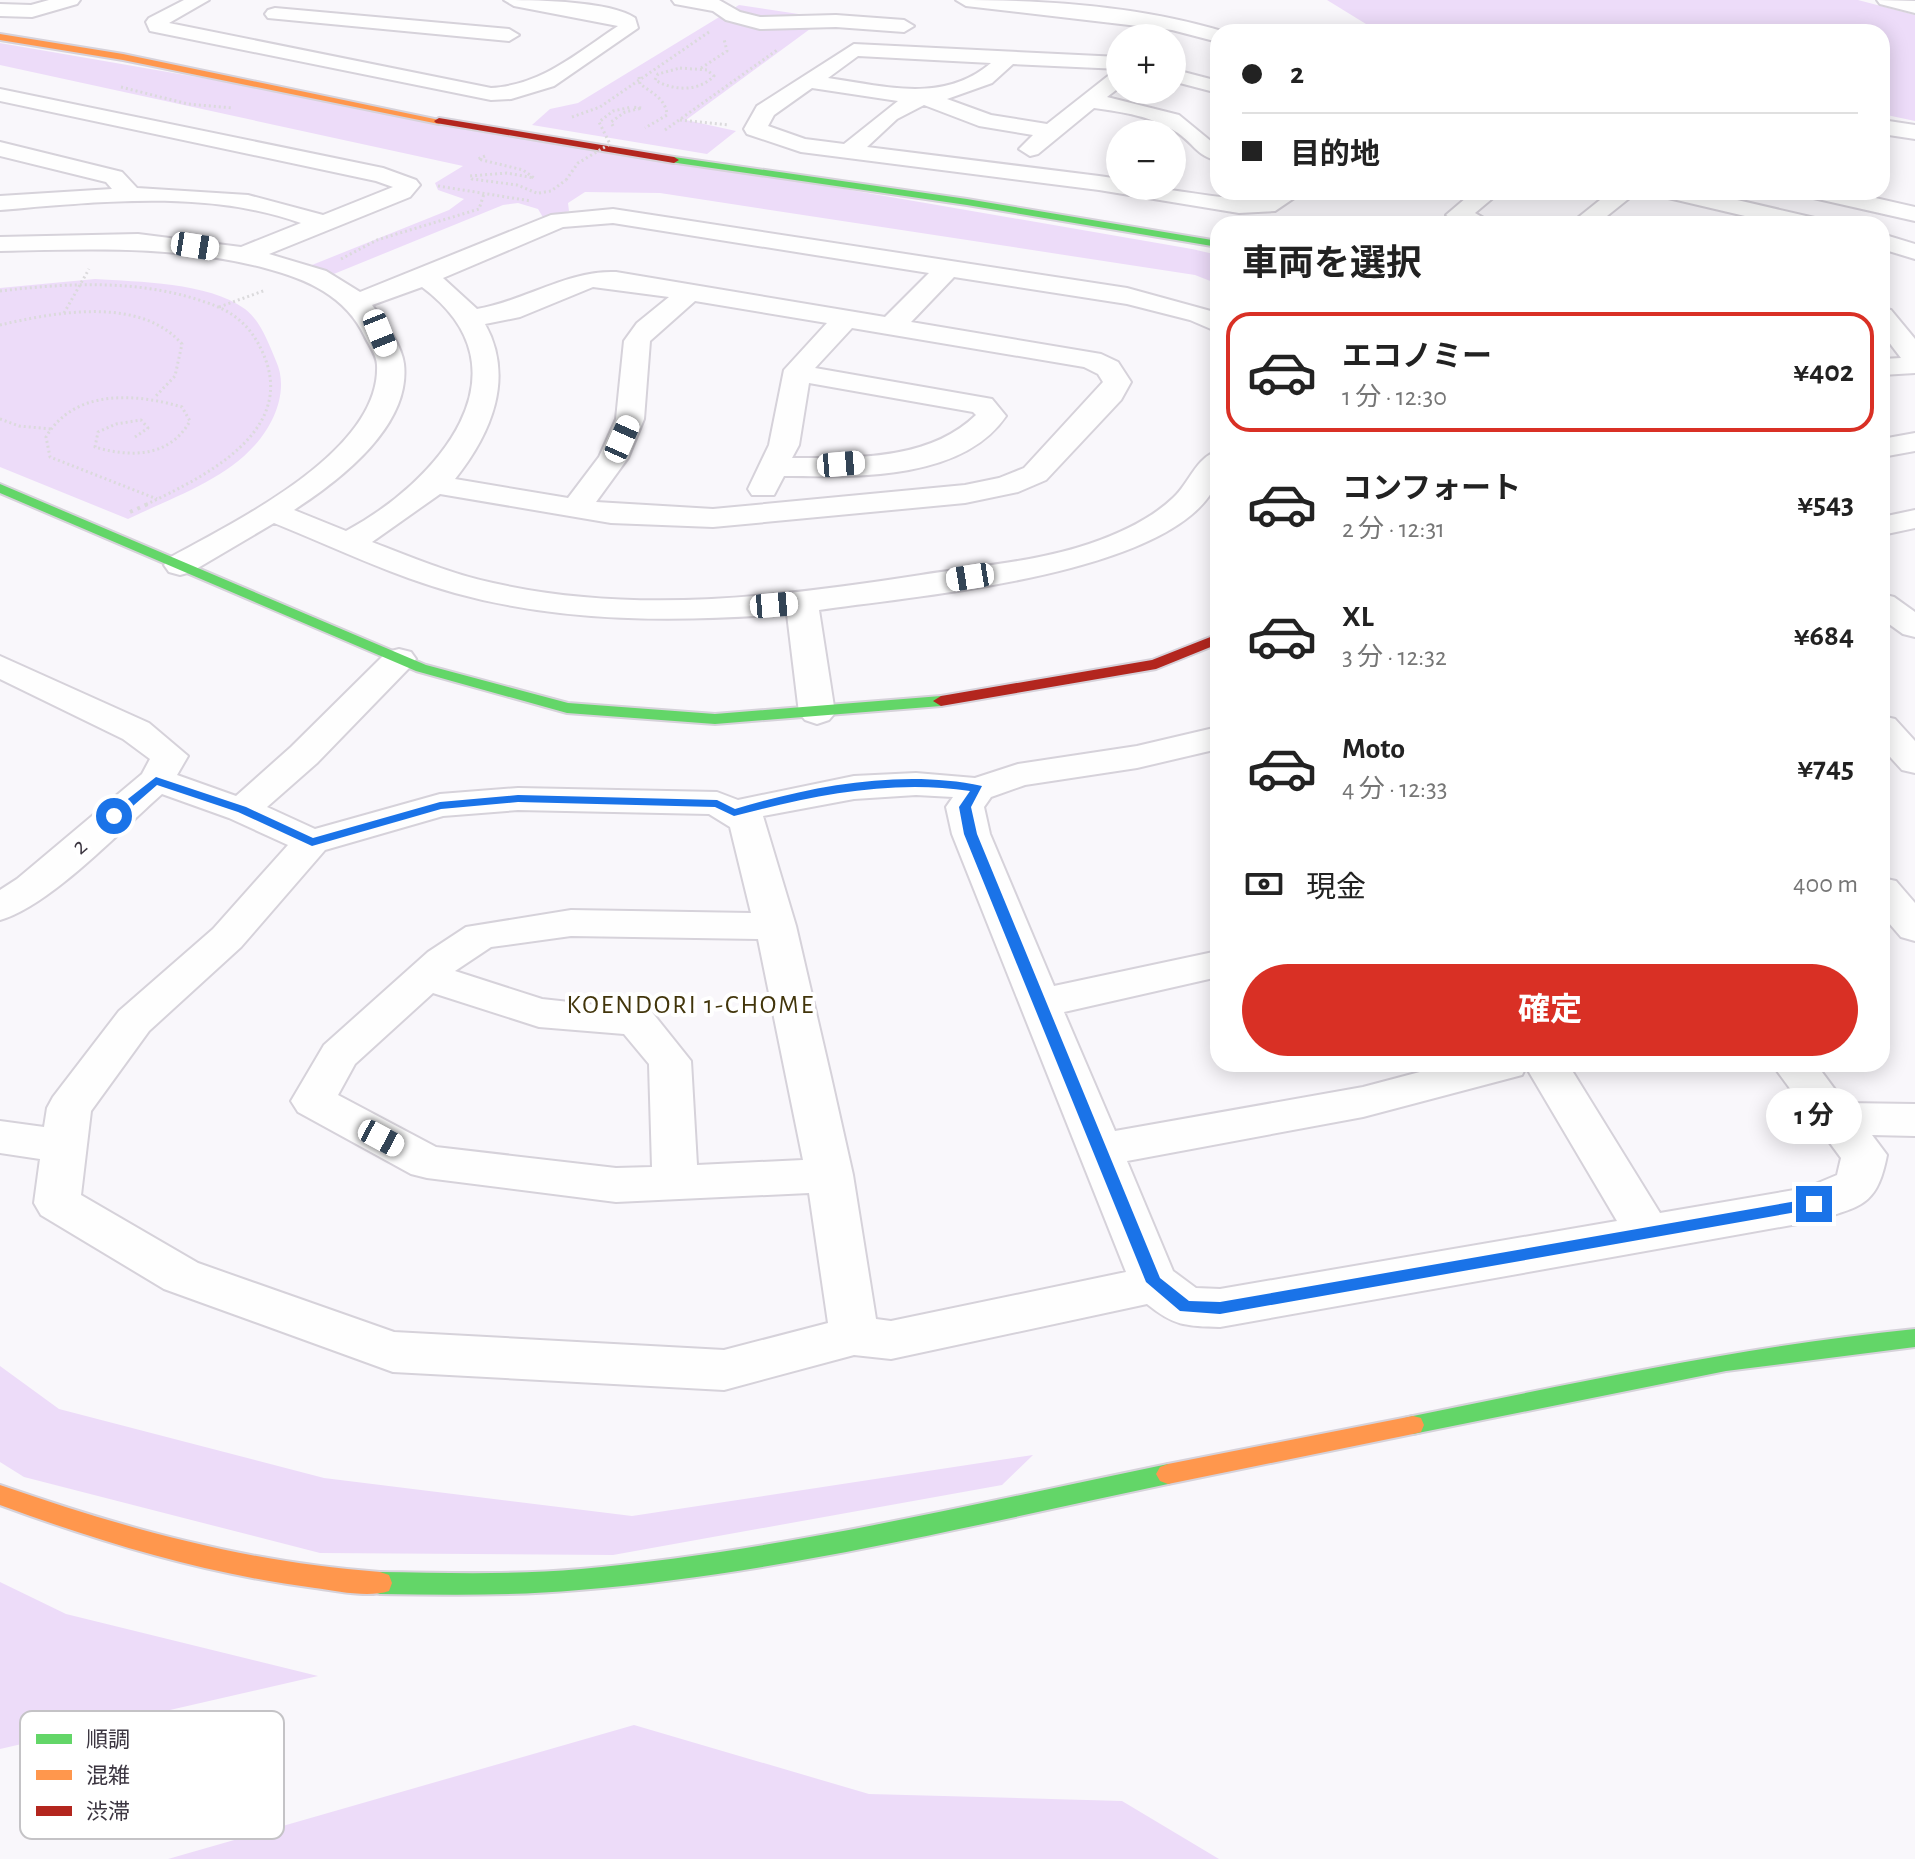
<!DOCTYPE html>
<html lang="ja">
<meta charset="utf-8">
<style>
body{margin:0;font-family:"Alegreya Sans","Noto Sans JP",sans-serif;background:#f6f6f6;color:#222;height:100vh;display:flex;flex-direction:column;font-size:30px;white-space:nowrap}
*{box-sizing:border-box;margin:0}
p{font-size:26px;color:#767676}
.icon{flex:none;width:44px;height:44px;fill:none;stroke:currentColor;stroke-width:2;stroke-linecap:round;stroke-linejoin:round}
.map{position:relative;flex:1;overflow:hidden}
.drawer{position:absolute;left:1210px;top:216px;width:680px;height:856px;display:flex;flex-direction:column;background:#fff;border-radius:24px;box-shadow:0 4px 20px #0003}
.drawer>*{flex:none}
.top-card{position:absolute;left:1210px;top:24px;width:680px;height:176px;border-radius:24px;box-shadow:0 4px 20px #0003;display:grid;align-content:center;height:176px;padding:0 32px;background:#fff}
.buttons{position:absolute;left:1106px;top:24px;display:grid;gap:16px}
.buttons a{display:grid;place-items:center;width:80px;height:80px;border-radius:50%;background:#fff;box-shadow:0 4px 20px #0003;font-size:40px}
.end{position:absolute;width:36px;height:36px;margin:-18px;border:10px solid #1a73e8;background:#fff;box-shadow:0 0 0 4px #fff}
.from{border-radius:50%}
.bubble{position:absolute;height:56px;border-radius:28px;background:#fff;box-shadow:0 4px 20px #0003;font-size:26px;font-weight:700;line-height:56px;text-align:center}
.car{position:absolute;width:24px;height:48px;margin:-24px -12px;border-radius:10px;box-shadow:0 0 6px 2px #0007;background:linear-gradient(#fff 24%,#345 0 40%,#fff 0 76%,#345 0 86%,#fff 0)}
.top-card b{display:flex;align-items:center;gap:28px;height:76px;font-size:30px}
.top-card b+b{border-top:2px solid #e0e0e0}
.top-card i{width:20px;height:20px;background:#222}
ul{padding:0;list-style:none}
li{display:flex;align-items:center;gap:24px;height:120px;margin:0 16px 12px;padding:0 16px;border:4px solid transparent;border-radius:24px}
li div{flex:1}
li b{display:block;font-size:30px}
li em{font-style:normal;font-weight:700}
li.active{border-color:#d93025}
li>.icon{width:72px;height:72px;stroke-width:1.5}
h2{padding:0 32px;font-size:36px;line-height:96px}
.pay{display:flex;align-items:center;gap:20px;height:88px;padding:0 32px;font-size:30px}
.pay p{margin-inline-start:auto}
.action{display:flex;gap:16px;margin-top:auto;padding:16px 32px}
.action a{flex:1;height:92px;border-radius:48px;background:#d93025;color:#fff;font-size:32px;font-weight:700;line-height:92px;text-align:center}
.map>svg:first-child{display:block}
.green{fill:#eddcf9}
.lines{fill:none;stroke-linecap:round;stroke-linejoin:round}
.street-casing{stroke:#d6d2da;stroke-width:4}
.fast-casing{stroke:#d6d2da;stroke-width:4}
.slow-casing{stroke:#d6d2da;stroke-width:4}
.jam-casing{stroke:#d6d2da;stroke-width:4}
.path-far1{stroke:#dbdadc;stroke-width:3;stroke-dasharray:2 3;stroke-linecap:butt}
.path{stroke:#dbdadc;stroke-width:4;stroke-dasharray:3 5;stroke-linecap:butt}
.street{fill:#fefefe;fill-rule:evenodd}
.fast{fill:#63d668;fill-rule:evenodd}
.slow{fill:#ff974d;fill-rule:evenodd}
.jam{fill:#b3261e;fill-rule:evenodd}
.path-bridge{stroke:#dbdadc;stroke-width:3;stroke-dasharray:2 3;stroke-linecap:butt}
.route{fill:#1a73e8}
.labels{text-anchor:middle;stroke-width:8;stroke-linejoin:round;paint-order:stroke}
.street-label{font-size:24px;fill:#3c3641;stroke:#fff}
.neighbourhood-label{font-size:26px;letter-spacing:2px;fill:#42350b;stroke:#fff}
.key{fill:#fff;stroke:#c4c3c6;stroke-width:2}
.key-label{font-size:22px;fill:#3c3641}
</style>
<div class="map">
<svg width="1915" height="1859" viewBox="0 0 1915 1859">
<rect width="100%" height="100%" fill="#f9f7fb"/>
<path class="green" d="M1327,0H1858L1915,15V121L1882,114V32H1379Z
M739,5L825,18L686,120L736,131L707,154L532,125L550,109L578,103Z
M0,43L1192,249L1218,255V284L1195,275L660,193L585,192L568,203L569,211L544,219L538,209L518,203L503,205L324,278L302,269L449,210L464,199L438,190L435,183L463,166L0,65Z
M95,279C138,282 208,282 245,309C260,320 269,344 276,361C289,389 275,423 255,445C223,481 171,498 128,519L0,467V288Z
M0,1366L59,1409L324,1478L632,1516L1033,1455L1002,1485L613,1555L320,1553L24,1477L0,1462Z
M0,1582L66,1614L318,1676L0,1749Z
M634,1725L869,1794L1122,1801L1219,1859H168Z"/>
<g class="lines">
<g class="street-casing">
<path id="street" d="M49,0H80L77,4L32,17L0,16V4L31,5Z
M184,0H209L169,23L491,88C542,85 577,53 618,26L514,6L504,0C535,0 610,1 635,18L638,28L554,86L511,99L491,100L150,31L146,22L149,18Z
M672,0H719L740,12L760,17L836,15L904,20L914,26L904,32L836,27L760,29L726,20L713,11L675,4Z
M956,0C1045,0 1140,6 1225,32H1218V42L1172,30L966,6Z
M1877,0L1915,1V13L1880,4Z
M275,8L509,29L519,35L509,41L268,18L265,14L268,10Z
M854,44L1120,57V69L1013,64L992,83L947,99L991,115L1047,124L1113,72L1120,70V87L1107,97L1179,115L1218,147V161C1196,155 1195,145 1178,133C1153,116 1122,112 1094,108L1038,154L1030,156L1019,149L1033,135L979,126L924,105L897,119L867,147L1099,176L1120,179V186C1161,186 1200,196 1241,199C1262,200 1280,192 1303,192L1275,211L1239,213L1099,190L801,152L747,134L744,129L757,106ZM858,56L991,63C943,104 884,86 828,78ZM812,88L898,101L844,144L805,139L768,126L774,115Z
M1172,69L1218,81V93L1172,81Z
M0,89L383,168L416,180L420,185L410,197L269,254L326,271L360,292L551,215L613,209L1127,288L1218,313V332L1190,320L1127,304L954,277L911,322L1101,354L1118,362L1131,382L1121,400L1046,480L1018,492L965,503L713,527L611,523L440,494L372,542C411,557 451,574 493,583C634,615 780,597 921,575C976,566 1036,562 1089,544C1118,534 1150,520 1173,498C1189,484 1196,457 1218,451C1218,460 1220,474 1217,482C1178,576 911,596 819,610L835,713L829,720L817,724L805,720L799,713L787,614C676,622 564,623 455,593C393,576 334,547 274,523L191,572L180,575L169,572L164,565L169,558C234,522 381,452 377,365C377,356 369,345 365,337C346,296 307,279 265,268C178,245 89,249 0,251V237L138,234L241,247L301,223C206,189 98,202 0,210V196L112,189L106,182L0,156V142L122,172L137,188L248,195L323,215L393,187L376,181L0,101ZM613,223L929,273L885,317L616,272C567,270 525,301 477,309L443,278L563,227ZM422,287C535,371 436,483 346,531L294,510C340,480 411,426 404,364C402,345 383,320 372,305ZM593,287L669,297L637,323L624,341L616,419L599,457L568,498L455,479C491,434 515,378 485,324L520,317ZM695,301L827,323L784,370L769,445L748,489L752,495H774L784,476C854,477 962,481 1006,416L992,399L815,368L852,328L1084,367L1098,374L1103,382L1024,468L999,478L965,485L713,509L596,502L628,458L644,419L650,341ZM809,383L973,412L976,415C929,461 854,458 792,458L799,445Z
M1882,120L1915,125V139L1882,134Z
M1473,192H1500L1475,213L1494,224H1460L1446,215Z
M1610,192H1637L1597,224H1570Z
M1660,192H1703L1819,219L1822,224H1779L1664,197Z
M1805,192H1849L1915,207V221L1809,197Z
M1882,234L1915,244V259L1882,249Z
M1882,308L1891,310L1915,339V373L1882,375V359L1901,358L1882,333Z
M1915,433V451L1882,457V439Z
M1915,510V528L1882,535V517Z
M1882,594L1894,597L1915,612V637L1903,634L1882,619Z
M399,649L411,652L416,659L411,666L317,763L267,807L315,829L440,794L518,788L717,792L738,800L854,776L916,773L975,778L1018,764L1137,746L1218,727V749L1137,768L1025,785L991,797L984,807L990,834L1054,986L1218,951V977L1064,1012L1115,1131L1363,1087L1450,1064H1568L1660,1213L1806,1188L1837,1175L1841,1158L1772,1064H1816L1845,1103L1915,1104V1136L1872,1135L1887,1155C1877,1206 1862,1206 1814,1221L1220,1327C1186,1326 1174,1326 1147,1304L891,1359L854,1355L724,1390L393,1372L164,1289L41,1215L34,1203L40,1159L0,1153V1121L44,1127L47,1108L53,1097L119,1011L213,929L288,845L229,818L162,794C121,830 50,906 0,920V890L17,879L142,774L150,759L123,739L0,679V656L149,723L188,756L177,775L236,796L291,747L387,652ZM916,795L953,797L946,807L952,834L1126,1272L891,1321L876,1319L853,1175L831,1077L796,926L763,816L854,799ZM518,810L709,814L730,827L751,913L571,910L466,927L428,952L324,1045L291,1101L298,1112L411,1174L427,1178L616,1202L809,1193L828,1323L724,1350L394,1332L198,1263L81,1195L91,1111L149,1031L241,947L325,850L443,816ZM571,936L758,939L803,1160L697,1165L691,1061L651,1011L542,999L455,971L491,947ZM433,993L539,1027L624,1034L649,1064L652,1167L616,1168L436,1147L338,1095L355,1064ZM1526,1067L1617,1221L1220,1289L1196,1288L1173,1271L1127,1161L1363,1117L1522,1075Z
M1882,716L1895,719L1915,741V773L1902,770L1882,748Z
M1882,878L1896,881L1915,903V941L1901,937L1882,915Z"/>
</g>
<g class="fast-casing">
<path id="fast" d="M674,157L967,199L1218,241V247L967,205L670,162V158Z
M0,484L426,665L568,703L715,714L941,696L949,701L941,706L715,724L567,713L416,671L0,493Z
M1915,1329V1347L1726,1371L1413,1434L1405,1432L1402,1425L1405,1418L1413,1416C1580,1382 1745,1346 1915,1329Z
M1168,1464L1176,1467L1180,1474L1176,1481L1168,1484C973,1525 778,1574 579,1590C513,1596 447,1595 380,1594L371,1591L368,1583L371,1575L380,1572C447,1573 514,1575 581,1569C779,1551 973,1504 1168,1464Z"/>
</g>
<g class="slow-casing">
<path id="slow" d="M0,34L123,54L444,121L439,124L123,60L0,40Z
M1413,1416L1421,1418L1424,1425L1421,1432L1413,1434L1168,1484L1160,1481L1156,1474L1160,1467L1168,1464Z
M0,1485C127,1529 245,1562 380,1572L389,1575L392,1583L389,1591C368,1598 337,1591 315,1588C207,1574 103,1543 0,1505Z"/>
</g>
<g class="jam-casing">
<path id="jam" d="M439,118L674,157L679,160L674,163L436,123L434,121Z
M1218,634V644L1156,669L941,706L933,701L941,696L1152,660Z"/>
</g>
<path class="path-far1" d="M680,68L707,70L714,76C698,92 674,91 655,80L658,74Z
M701,68L727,51L724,39
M639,77L640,84C652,93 666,99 667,115L645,128
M121,87L188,104L233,108
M572,117L600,107L709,32
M680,120L729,125
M613,126L611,122L625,112L642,108L632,107
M665,130L777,50
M485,156L478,159L523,170L534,178L507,173L470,176L472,179L517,185L539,194
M438,186L531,201
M539,193L551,191L566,180
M341,259L377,240L479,209L484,194
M0,291C68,283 139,279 205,302C233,311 250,325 262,351C300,431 204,477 145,505
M219,307L266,290
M64,313L89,269
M0,325C56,312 140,296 182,344L175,376L155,397
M0,419L19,426L51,429
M135,437L148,428L141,420L116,424L98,432L95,447C131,458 170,457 190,421L182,407C135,393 74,389 46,437L50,457L157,499"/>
<path class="path" d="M130,512L150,503"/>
<use href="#street" class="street"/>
<use href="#fast" class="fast"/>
<use href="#slow" class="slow"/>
<use href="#jam" class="jam"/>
<path class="path-bridge" d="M566,180L578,163L610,144L599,122L613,111L632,107"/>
</g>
<path class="route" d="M156,777L246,807L313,838L440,802L518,795L717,800L735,809C812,786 902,769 982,786L971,807L977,834L1160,1278L1189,1301L1220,1302L1814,1198L1822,1204L1814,1209L1220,1314L1180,1311L1146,1282L964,834L959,807L970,791C890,779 811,796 734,816L715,807L518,802L441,809L312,846L238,812L157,785L118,819H110V813Z"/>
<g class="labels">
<g class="street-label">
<text transform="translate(79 846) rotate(-41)" y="8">2</text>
</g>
<g class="neighbourhood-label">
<text x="691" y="1013">KOENDORI 1-CHOME</text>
</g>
</g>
<rect x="20" y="1711" width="264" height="128" rx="12" class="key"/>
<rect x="36" y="1734" width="36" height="10" fill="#63d668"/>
<rect x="36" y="1770" width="36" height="10" fill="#ff974d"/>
<rect x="36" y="1806" width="36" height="10" fill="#b3261e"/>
<g class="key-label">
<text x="86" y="1747">順調</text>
<text x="86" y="1783">混雑</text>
<text x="86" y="1819">渋滞</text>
</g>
</svg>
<div class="buttons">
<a>+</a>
<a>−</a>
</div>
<i class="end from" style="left:114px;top:816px"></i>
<i class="end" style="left:1814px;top:1204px"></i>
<div class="bubble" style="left:1766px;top:1088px;width:96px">1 分</div>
<i class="car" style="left:195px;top:246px;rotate:99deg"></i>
<i class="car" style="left:380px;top:333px;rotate:158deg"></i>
<i class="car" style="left:622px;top:439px;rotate:24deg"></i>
<i class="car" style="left:841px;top:464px;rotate:85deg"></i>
<i class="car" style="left:970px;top:577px;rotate:261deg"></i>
<i class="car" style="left:774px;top:605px;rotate:85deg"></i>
<i class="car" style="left:381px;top:1138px;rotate:118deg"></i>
<div class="top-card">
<b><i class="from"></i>2</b>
<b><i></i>目的地</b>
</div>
<section class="drawer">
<h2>車両を選択</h2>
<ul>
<li class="active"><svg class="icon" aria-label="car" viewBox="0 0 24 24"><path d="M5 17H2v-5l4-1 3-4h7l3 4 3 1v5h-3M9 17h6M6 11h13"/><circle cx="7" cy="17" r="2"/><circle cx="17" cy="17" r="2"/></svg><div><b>エコノミー</b><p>1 分 · 12:30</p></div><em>¥402</em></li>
<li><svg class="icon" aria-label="car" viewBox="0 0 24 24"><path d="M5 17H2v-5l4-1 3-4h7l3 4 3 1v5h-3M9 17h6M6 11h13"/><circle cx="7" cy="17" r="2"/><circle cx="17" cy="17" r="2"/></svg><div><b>コンフォート</b><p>2 分 · 12:31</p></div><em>¥543</em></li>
<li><svg class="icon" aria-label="car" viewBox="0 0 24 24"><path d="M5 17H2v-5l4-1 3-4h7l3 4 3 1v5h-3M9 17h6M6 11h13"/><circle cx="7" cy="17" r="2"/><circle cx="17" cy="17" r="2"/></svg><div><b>XL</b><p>3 分 · 12:32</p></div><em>¥684</em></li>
<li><svg class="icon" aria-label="car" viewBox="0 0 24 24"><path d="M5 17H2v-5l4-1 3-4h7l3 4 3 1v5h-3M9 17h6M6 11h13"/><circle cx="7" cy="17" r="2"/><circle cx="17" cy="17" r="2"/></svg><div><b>Moto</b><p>4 分 · 12:33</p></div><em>¥745</em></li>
</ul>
<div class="pay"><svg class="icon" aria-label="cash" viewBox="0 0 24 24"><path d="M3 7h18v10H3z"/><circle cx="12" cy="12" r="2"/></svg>現金<p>400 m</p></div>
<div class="action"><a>確定</a></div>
</section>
</div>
